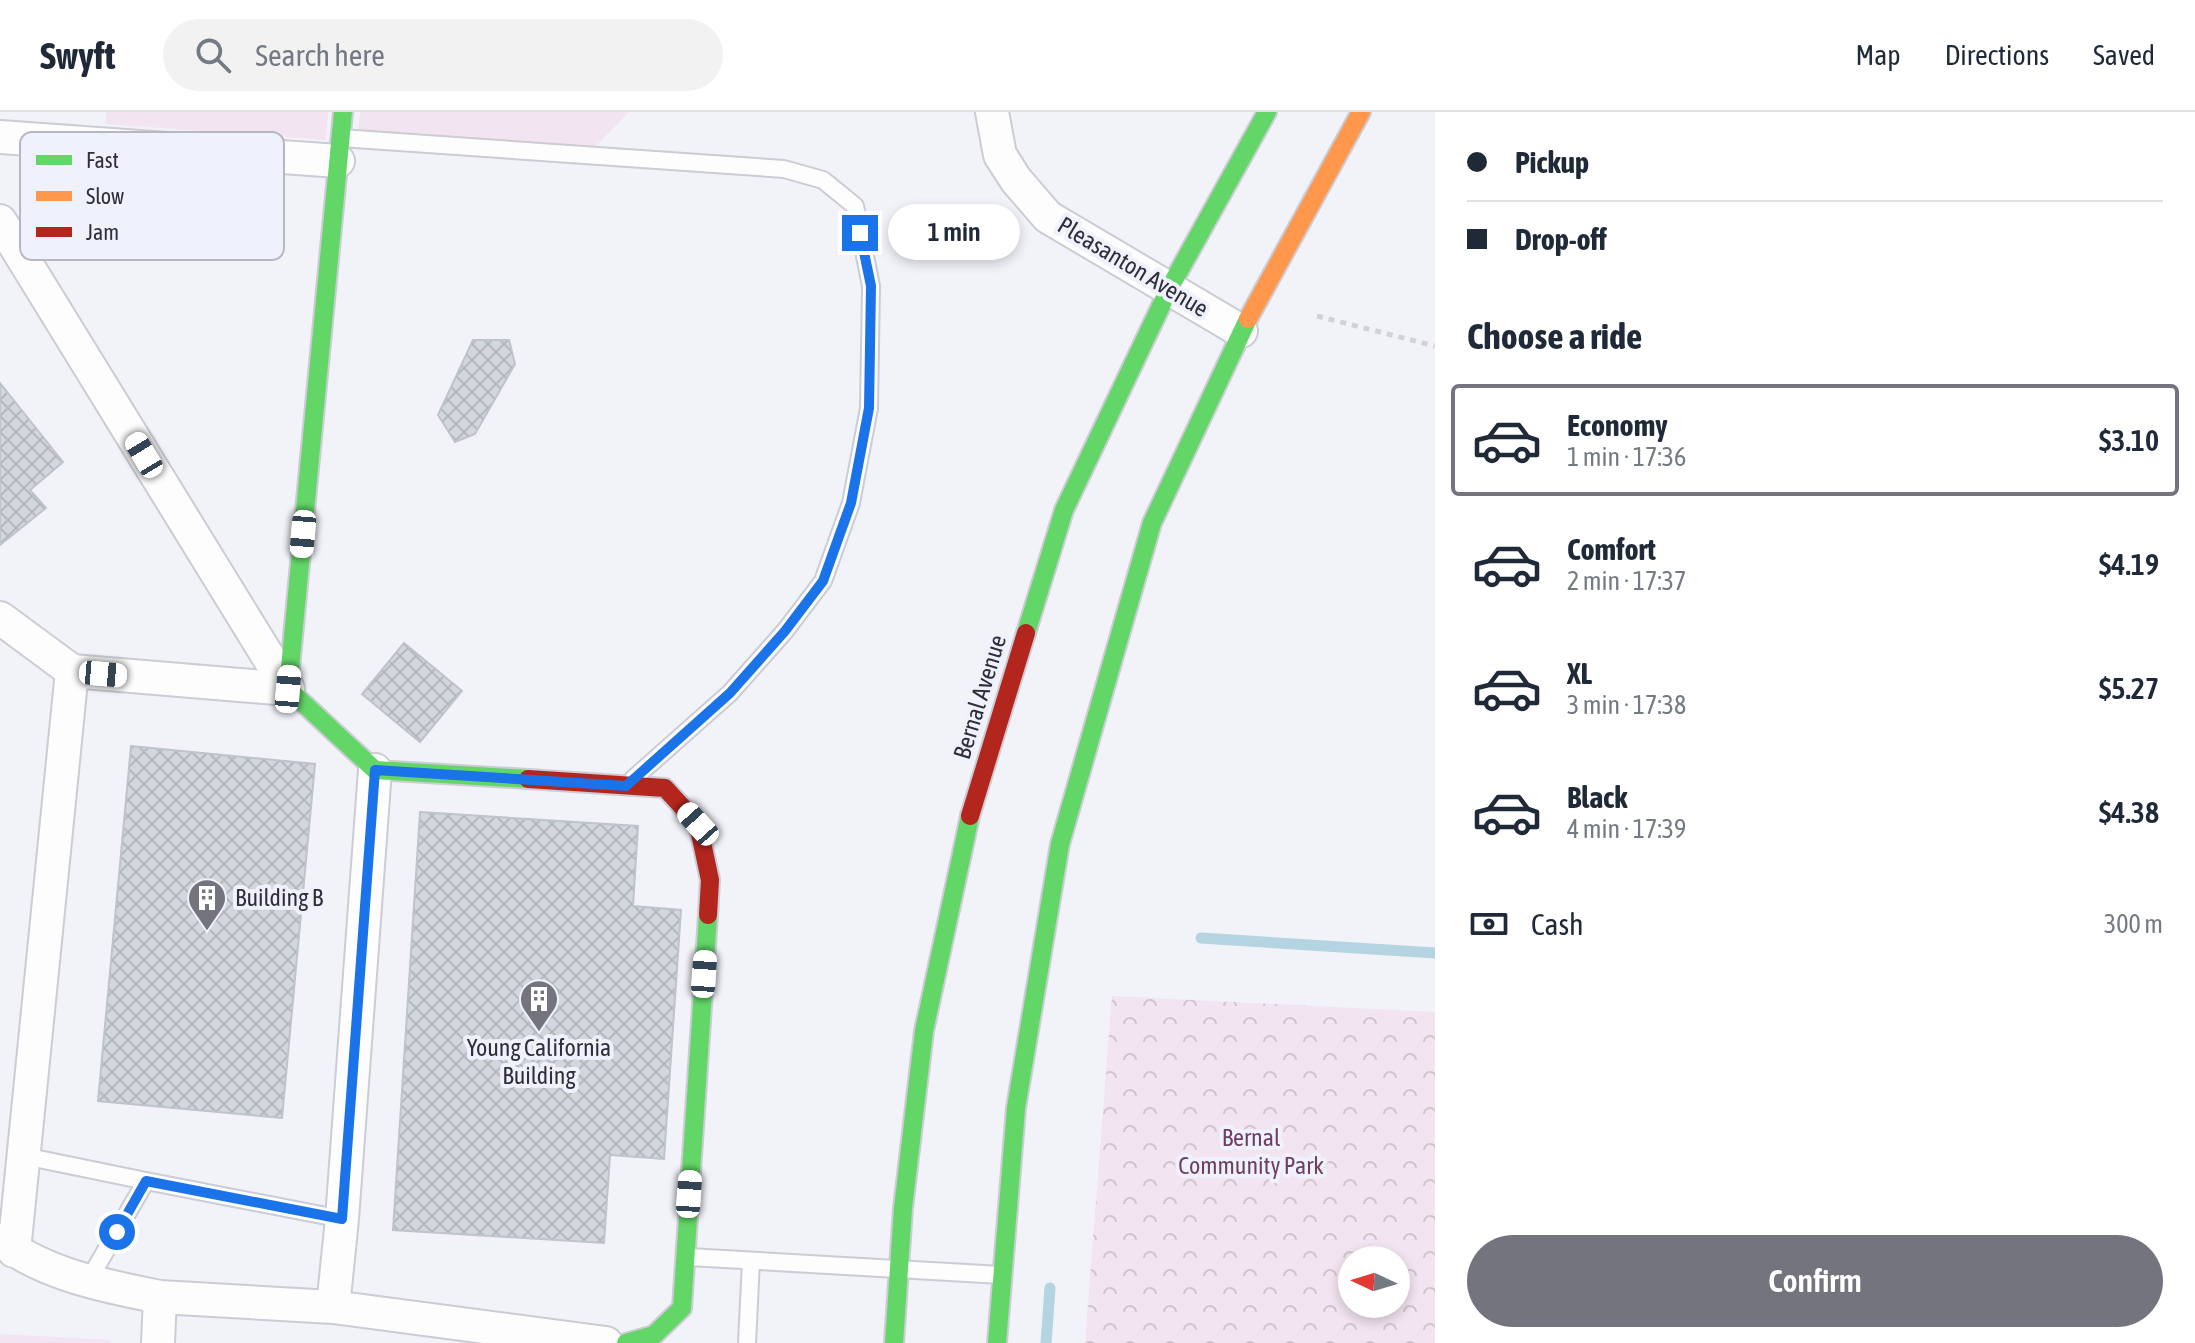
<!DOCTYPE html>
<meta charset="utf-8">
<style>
body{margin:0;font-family:"Asap Condensed",sans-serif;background:#f2f2f3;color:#1f2937;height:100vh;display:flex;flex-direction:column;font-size:30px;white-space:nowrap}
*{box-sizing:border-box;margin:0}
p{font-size:26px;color:#747a83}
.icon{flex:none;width:44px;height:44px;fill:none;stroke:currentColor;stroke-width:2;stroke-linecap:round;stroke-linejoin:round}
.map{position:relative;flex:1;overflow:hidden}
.sheet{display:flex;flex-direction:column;background:#fff;width:760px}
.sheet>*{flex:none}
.guide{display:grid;align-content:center;height:176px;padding:0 32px;background:#fff}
.needle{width:52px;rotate:274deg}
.buttons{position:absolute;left:1338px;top:1134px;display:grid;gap:16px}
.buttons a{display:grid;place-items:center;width:72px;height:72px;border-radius:50%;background:#fff;box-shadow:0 4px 12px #0003;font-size:40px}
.end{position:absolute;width:36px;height:36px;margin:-18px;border:10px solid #1a73e8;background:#fff;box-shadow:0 0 0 4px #fff}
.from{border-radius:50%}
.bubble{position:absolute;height:56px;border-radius:28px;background:#fff;box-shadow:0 4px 12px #0003;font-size:26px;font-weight:600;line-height:56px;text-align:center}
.car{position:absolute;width:24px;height:48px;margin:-24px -12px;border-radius:10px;box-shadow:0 0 6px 2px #0007;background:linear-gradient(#fff 24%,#345 0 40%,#fff 0 76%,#345 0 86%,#fff 0)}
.guide b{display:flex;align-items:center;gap:28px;height:76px;font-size:30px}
.guide b+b{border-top:2px solid #e0e1e3}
.guide i{width:20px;height:20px;background:#1f2937}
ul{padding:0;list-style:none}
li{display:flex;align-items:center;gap:24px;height:112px;margin:0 16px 12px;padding:0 16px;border:4px solid transparent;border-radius:8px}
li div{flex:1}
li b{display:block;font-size:30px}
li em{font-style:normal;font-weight:600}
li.current{border-color:#73747d}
li>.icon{width:72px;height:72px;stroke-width:1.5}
h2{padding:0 32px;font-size:36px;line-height:96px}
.pay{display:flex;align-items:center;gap:20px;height:88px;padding:0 32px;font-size:30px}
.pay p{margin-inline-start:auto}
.cta{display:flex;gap:16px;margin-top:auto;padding:16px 32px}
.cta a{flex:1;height:92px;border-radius:48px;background:#73747d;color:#fff;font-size:32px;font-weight:600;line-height:92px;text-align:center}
header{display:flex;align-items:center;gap:48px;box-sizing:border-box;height:112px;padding:0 40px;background:#fff;border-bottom:2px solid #e0e1e3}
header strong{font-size:38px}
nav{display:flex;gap:44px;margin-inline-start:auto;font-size:28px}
.search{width:560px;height:72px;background:#f2f2f3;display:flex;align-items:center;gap:20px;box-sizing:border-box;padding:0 28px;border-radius:44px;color:#747a83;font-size:30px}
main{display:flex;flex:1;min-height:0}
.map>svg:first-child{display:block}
.grass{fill:#f2e4f0}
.park{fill:url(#park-crowns);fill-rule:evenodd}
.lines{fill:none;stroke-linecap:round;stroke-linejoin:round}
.stream{stroke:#b3d4e0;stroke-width:11}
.building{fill:url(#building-cross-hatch);stroke:#bfc3ca;stroke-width:2}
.lane-casing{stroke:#cbccd4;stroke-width:20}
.street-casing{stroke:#cbccd4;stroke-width:36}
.fast-casing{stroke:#cbccd4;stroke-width:22}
.slow-casing{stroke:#cbccd4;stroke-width:22}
.jam-casing{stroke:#cbccd4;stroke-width:22}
.path{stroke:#d2d2d5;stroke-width:5;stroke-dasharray:6 6;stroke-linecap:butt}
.lane{stroke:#fdfdfe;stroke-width:16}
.street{stroke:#fdfdfe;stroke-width:32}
.fast{stroke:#63d668;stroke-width:18}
.slow{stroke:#ff974d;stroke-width:18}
.jam{stroke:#b3261e;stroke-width:18}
.route{stroke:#1a73e8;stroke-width:10}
.labels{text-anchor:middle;stroke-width:8;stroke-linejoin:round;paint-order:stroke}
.street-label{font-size:24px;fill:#2e2f3a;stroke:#eff1fc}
.poi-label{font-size:24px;fill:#2e2f3a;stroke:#eff1fc;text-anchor:start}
.park-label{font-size:24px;fill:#6f3f61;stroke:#eff1fc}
.key{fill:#eff1fc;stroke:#b5b7c2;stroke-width:2}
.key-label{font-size:22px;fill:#2e2f3a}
</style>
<header>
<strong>Swyft</strong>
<div class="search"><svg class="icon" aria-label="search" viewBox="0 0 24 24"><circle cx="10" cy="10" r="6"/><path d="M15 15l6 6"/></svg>Search here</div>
<nav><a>Map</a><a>Directions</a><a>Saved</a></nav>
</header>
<main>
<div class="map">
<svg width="1435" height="1231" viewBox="0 0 1435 1231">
<defs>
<pattern id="park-crowns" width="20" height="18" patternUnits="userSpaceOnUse" patternTransform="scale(2)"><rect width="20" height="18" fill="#f2e4f0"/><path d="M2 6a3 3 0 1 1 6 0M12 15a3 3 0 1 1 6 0" fill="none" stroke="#d0c4cf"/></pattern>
<pattern id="building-cross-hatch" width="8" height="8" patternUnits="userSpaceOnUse" patternTransform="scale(2)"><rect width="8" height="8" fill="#d2d6dd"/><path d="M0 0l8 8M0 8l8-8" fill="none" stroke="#b5b8be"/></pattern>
</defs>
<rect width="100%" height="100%" fill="#f2f3f9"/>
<path class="grass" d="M106,0H328L326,28L106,12Z
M360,0H629L593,37L358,19Z
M0,1222L110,1228V1231H0Z"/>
<path class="park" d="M1112,884L1435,900V1231H1085ZM1352,1148H1396V1192H1352Z"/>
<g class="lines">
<path class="stream" d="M1201,826L1435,841
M1046,1231L1050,1176"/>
</g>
<path class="building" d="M473,228H509L515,252L475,322L455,330L438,303Z
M0,271L63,350L30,378L46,396L0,433Z
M404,531L462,579L420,630L362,582Z
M131,634L315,652L282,1006L98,989Z
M420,700L638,714L633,794L681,798L664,1047L610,1043L604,1131L393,1118Z"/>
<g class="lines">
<g class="lane-casing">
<path id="lane" d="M341,26L784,57L823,68L855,94L871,174L869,296L851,391L823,469L785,519L730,581L633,667
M24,1044L146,1069
M689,1145L1001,1163
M87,1171L146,1069L342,1107
M747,1231L751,1149"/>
</g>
<g class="street-casing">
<path id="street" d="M992,0L1000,43L1016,68L1048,105L1241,219
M0,25L338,49
M0,109L288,577
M0,506L72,559L288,577
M0,1128C46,1163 105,1174 160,1185L158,1231
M14,1139L72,559
M160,1185L333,1195L606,1231
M333,1195L342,1107L375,658"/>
</g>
<g class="fast-casing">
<path id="fast" d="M343,0L288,577L375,658L528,667
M1026,521L1064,398L1169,177L1267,0
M626,1231L654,1223L682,1196L708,803
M894,1231L903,1096L924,919L970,704
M997,1231L1016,996L1060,732L1152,411L1248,207"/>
</g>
<g class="slow-casing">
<path id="slow" d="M1248,207L1361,0"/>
</g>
<g class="jam-casing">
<path id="jam" d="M528,667L665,676L698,712L710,768L708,803
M970,704L1026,521"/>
</g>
<path class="path" d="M1317,204L1435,234"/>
<use href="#lane" class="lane"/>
<use href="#street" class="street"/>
<use href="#fast" class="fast"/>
<use href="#slow" class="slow"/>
<use href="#jam" class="jam"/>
</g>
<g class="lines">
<path class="route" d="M117,1120L146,1069L342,1107L375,658L626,674L730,581L785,519L823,469L851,391L869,296L871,174L860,121"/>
</g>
<defs>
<g id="building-pin" transform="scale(2)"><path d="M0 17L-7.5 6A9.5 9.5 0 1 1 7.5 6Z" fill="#73747d" stroke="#eff1fc"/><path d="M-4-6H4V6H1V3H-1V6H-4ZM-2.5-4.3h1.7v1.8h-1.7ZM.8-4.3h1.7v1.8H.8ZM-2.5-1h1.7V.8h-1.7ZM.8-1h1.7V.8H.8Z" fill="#fff"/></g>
</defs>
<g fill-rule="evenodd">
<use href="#building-pin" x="207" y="786"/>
<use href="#building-pin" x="539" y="887"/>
</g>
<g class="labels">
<g class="street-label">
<text transform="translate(1133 155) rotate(31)" y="8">Pleasanton Avenue</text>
<text transform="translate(980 585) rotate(-73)" y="8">Bernal Avenue</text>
</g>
<g class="poi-label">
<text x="235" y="794">Building B</text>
<text x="539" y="944" text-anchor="middle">Young California<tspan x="539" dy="28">Building</tspan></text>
</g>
<g class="park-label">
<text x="1251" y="1034">Bernal<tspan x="1251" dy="28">Community Park</tspan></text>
</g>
</g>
<rect x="20" y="20" width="264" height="128" rx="12" class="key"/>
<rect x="36" y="43" width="36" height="10" fill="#63d668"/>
<rect x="36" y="79" width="36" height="10" fill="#ff974d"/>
<rect x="36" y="115" width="36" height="10" fill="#b3261e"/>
<g class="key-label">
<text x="86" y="56">Fast</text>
<text x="86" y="92">Slow</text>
<text x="86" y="128">Jam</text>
</g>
</svg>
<div class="buttons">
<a><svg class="needle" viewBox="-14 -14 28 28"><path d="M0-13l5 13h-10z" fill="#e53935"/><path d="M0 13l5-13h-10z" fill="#747a83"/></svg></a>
</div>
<i class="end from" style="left:117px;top:1120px"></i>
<i class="end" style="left:860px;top:121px"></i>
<div class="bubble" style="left:888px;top:92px;width:132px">1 min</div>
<i class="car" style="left:144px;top:343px;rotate:329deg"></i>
<i class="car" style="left:303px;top:422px;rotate:185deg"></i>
<i class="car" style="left:103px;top:562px;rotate:95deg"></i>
<i class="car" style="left:288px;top:577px;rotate:5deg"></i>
<i class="car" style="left:698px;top:712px;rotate:318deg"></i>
<i class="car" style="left:704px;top:862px;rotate:4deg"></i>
<i class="car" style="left:689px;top:1082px;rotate:4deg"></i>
</div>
<section class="sheet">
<div class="guide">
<b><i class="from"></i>Pickup</b>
<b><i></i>Drop-off</b>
</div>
<h2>Choose a ride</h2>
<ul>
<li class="current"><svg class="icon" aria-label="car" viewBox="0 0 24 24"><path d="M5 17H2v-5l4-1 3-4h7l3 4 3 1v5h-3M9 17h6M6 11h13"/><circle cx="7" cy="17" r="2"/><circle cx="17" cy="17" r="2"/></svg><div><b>Economy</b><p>1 min · 17:36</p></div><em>$3.10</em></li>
<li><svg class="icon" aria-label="car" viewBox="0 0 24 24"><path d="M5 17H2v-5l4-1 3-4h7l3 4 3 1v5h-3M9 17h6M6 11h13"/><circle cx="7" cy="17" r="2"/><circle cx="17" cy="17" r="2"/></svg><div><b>Comfort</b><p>2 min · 17:37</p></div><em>$4.19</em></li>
<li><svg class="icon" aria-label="car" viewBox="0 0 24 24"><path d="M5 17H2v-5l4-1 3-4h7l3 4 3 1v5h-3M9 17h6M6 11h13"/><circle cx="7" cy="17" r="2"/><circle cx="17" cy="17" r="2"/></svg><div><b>XL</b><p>3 min · 17:38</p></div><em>$5.27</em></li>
<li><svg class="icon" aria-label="car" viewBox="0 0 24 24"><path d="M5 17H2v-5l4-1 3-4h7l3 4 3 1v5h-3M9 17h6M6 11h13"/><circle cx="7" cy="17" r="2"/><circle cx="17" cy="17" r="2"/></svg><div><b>Black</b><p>4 min · 17:39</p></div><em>$4.38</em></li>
</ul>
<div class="pay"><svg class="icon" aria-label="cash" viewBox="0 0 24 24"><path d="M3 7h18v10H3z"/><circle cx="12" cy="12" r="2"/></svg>Cash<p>300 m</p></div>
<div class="cta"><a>Confirm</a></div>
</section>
</main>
